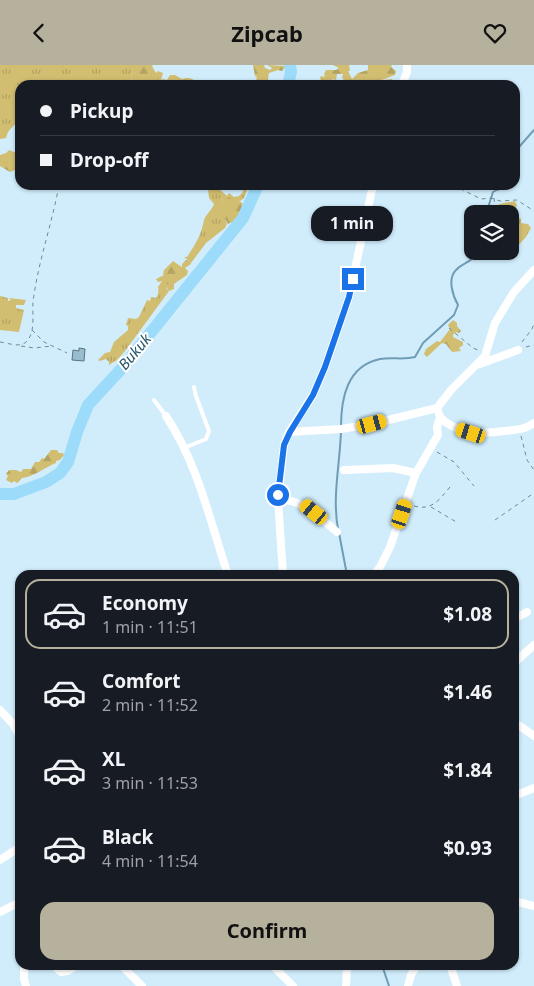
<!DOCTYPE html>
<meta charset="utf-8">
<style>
body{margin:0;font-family:"Noto Sans",sans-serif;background:#242831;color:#f1f3f6;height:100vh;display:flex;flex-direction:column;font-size:19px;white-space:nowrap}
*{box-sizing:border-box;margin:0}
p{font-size:16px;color:#9ea1a6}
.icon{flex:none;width:28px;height:28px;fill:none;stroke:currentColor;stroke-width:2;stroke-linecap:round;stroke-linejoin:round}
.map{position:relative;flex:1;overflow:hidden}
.drawer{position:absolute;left:15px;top:505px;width:504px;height:400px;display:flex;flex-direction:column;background:#171b24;border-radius:15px;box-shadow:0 1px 4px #0004}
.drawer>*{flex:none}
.hud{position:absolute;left:15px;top:15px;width:505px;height:110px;border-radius:15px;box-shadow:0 1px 4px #0004;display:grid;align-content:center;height:110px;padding:0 25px;background:#171b24}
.buttons{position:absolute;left:464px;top:140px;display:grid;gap:10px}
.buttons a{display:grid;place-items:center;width:55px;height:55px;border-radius:10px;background:#171b24;box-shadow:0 1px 4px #0004;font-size:25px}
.end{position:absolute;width:22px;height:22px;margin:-11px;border:6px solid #1a73e8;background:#fff;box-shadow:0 0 0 2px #fff}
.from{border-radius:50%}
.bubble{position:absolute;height:35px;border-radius:15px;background:#171b24;box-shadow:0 1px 4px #0004;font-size:16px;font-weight:700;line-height:35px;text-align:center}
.car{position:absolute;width:15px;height:30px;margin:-15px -8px;border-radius:6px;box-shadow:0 0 4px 1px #0007;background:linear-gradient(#f5c518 24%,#345 0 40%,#f5c518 0 76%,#345 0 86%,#f5c518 0)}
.hud b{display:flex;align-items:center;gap:18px;height:48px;font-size:19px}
.hud b+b{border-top:1px solid #363941}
.hud i{width:12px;height:12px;background:#f1f3f6}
ul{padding:9px 0 0;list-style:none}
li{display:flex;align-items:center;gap:15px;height:70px;margin:0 10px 8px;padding:0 15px;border:2px solid transparent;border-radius:15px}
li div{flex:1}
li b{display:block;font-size:19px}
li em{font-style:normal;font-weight:700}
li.selected{border-color:#b6b19c}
li>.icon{width:45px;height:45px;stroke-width:1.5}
.cta{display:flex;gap:10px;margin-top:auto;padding:10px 25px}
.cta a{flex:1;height:58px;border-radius:15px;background:#b6b19c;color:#111;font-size:20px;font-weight:700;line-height:58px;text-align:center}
header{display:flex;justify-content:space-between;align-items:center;height:65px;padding:0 25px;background:#b6b19c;color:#111;font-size:22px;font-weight:700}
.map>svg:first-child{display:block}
.grass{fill:url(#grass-tufts)}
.forest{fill:url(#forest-firs)}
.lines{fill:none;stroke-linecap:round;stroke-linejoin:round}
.stream{stroke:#6f9db5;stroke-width:2}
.river{stroke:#9ddbfa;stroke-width:12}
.building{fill:#99bcce;stroke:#557586}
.path{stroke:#748893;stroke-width:1;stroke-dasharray:4 4;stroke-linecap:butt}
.lane{stroke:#fff;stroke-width:4}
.street{stroke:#fff;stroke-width:8}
.route{stroke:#1a73e8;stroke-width:6}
.labels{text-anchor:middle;stroke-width:4;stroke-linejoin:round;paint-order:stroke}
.water-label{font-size:15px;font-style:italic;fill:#26566c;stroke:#fff}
</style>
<header><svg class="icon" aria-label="back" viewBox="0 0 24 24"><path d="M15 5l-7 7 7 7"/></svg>Zipcab<svg class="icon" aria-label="heart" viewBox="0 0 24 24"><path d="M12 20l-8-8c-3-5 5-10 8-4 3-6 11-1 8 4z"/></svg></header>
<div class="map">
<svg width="534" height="921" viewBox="0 0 534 921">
<defs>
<pattern id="grass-tufts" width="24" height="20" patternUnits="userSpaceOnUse" patternTransform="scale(1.25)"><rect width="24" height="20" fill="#d2be71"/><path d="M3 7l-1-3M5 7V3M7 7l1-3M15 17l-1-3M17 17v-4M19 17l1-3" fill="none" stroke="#b3a261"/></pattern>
<pattern id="forest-firs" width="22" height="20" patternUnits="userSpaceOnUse" patternTransform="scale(1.25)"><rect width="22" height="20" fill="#d2be71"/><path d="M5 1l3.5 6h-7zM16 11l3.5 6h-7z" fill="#b3a261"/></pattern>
</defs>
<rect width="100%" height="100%" fill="#d1edfc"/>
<path class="grass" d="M0,0H140V5L132,10L131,20H20V48L18,46L16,47L19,54L15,56L16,58L8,67L6,73L0,74Z
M199,120H219L218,123L227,131L229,128L234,132L239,131L243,127L242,121L249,120L244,133L240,136L224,135L221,140L227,159L225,163L206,178L191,198L184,192H187C196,178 201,171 204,155C206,149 212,145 214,139L209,133L208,124H200Z
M515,136L517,140L514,148L521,154V158L528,159L531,163L526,172L517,182L510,176V168L513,165L510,160V149H501L496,141C502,137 508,138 515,136Z
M164,210L170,217L166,223L169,226L125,286L117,295L109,300V297L106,294L100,296L98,295L105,288L110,287L114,277L128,265V261L126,260L128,253L136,254L139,252L147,235L150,236L151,232L156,233C158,231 159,225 158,222L162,216L158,217L156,214Z
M0,231L8,233V236L11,235L9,233L26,235L24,240H16V243L24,245L19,267L0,265Z"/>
<path class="forest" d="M140,0H153L152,1L156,8L158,6L163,8L161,15L163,14L167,15L170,10H175L182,14C189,12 194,13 198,20H131L132,10L139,5Z
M253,0H264L265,3L270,5L272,3L267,0L286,1L282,6L278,5L269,8L267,20H258L259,17L256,15L257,12L255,11Z
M333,0H349L350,6H348L352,14L358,8L368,5V0H392L391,2L396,6L395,10L379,16L381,18L383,15L392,14L394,19L342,20L344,16L342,12L343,9H337L336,15L332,14L333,19L328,20L327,17L321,16L320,13L321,11L325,12L324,9L326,5H336L339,3Z
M9,85L14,87H20V103L10,107L0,101V90L6,88Z
M230,132C234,136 239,134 243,139L242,141L244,144L242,150L238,154V157L235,159L232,157L228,159L219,142L224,135Z
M186,195L191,197V199L185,203L188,206L187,210L174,219V224L169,226L166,222L170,217H168L163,209L164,205L173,196L182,202V199Z
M453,255L457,258V261L461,266L459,268L456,267L453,270V272L463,277V280L459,283L461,286L452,287L446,279L442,278L427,292L424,289L426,284L437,276L440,277L450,264L448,260Z
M51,385H57L59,388H63L64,390L60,395L56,396V398C45,402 34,412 22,413L17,418L14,416L12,418L6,415L8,411L6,409L9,405H16L21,407L23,404H31L35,397H39L42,393L44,394Z"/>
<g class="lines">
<path class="stream" d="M515,112L518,107L519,82L534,65
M486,149L493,127C497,124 503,124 510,120
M341,362C341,333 347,301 380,294C392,292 404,295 415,292L423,278L454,250L458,240C453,231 447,214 456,205C464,196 472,199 477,186
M338,464C332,432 340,399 341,366
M339,468L347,510
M382,900L389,921"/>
<path class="river" d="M288,20L291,7L290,0
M0,429H14L46,417L60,408L68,397L77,367L88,340L123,302L243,153L258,120"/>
</g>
<path class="building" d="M79,283L85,284L84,296L72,295L73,285L79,286Z"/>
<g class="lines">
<path class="path" d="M453,120L481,134L491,133L500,136L517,135L534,146
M494,133L495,143L501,149
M510,160L513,165L510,168
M449,263L473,283L478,285
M32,265L44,277L67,288
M0,277C8,278 20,283 26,277C36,268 32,249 33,237C38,197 52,159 59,120
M522,277L532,264L534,259
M21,281L34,283L52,281
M526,282L534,280
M521,371L527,395L534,405
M437,387L454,397L474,421
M414,441C432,446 439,435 450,422
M431,442L458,458
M495,455L534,428"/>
<path class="lane" d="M154,335L166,351
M184,383L206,374L209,366L196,331L194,322"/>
<path class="street" d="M402,20L407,7V0
M480,299L518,285
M166,351C198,399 210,456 228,510
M440,352C457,370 481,369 504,366C515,365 524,365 534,358
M289,367L341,364L372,359L437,343L451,325L485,291L495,258L514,227L534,205
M344,405L393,403L416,408
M278,434C306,436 316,449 337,467
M283,510L278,434L284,380L289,367L313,330L325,302L349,232L373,120
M374,510L380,502L390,482L416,408L438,370L437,362L440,352L437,343
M514,554L527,547
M514,598L534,580
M0,645L13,659L20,672
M514,657L534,671
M514,731L534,723
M0,795L20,782
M514,836L534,841
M0,847L20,837
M24,900V914L26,921
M53,900L61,907L68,906L77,900
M121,900L142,921
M272,900L293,921
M450,900L457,921
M346,921L347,900
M408,921L411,910L417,900"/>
</g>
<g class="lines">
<path class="route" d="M278,430L284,380L290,367L313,330L325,302L349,232L353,214"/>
</g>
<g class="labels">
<g class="water-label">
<text transform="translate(135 287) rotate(-50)" y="5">Bukuk</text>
</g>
</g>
</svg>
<div class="buttons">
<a><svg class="icon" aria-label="layers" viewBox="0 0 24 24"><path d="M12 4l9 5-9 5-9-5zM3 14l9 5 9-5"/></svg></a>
</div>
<i class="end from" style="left:278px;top:430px"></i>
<i class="end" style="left:353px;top:214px"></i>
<div class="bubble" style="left:311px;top:141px;width:82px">1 min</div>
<i class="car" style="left:372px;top:359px;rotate:75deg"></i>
<i class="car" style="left:471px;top:368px;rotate:288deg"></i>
<i class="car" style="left:314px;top:447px;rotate:309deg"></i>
<i class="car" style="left:402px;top:449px;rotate:18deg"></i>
<div class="hud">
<b><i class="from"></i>Pickup</b>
<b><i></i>Drop-off</b>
</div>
<section class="drawer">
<ul>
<li class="selected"><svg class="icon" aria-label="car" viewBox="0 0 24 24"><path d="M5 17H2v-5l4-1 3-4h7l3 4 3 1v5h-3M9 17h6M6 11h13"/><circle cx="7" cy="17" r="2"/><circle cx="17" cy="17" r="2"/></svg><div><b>Economy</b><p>1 min · 11:51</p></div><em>$1.08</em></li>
<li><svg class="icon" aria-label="car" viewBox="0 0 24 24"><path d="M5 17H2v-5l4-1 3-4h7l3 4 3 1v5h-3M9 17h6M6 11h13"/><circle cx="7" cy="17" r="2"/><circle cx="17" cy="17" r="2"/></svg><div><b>Comfort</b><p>2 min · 11:52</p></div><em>$1.46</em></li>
<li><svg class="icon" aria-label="car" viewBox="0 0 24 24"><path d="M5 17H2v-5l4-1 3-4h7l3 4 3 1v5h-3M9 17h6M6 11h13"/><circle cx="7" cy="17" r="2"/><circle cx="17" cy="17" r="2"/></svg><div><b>XL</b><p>3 min · 11:53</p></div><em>$1.84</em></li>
<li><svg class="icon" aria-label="car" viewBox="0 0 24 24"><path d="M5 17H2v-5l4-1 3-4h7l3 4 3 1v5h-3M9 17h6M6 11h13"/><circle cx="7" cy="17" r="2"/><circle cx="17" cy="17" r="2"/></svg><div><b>Black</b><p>4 min · 11:54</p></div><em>$0.93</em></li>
</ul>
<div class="cta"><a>Confirm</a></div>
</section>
</div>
